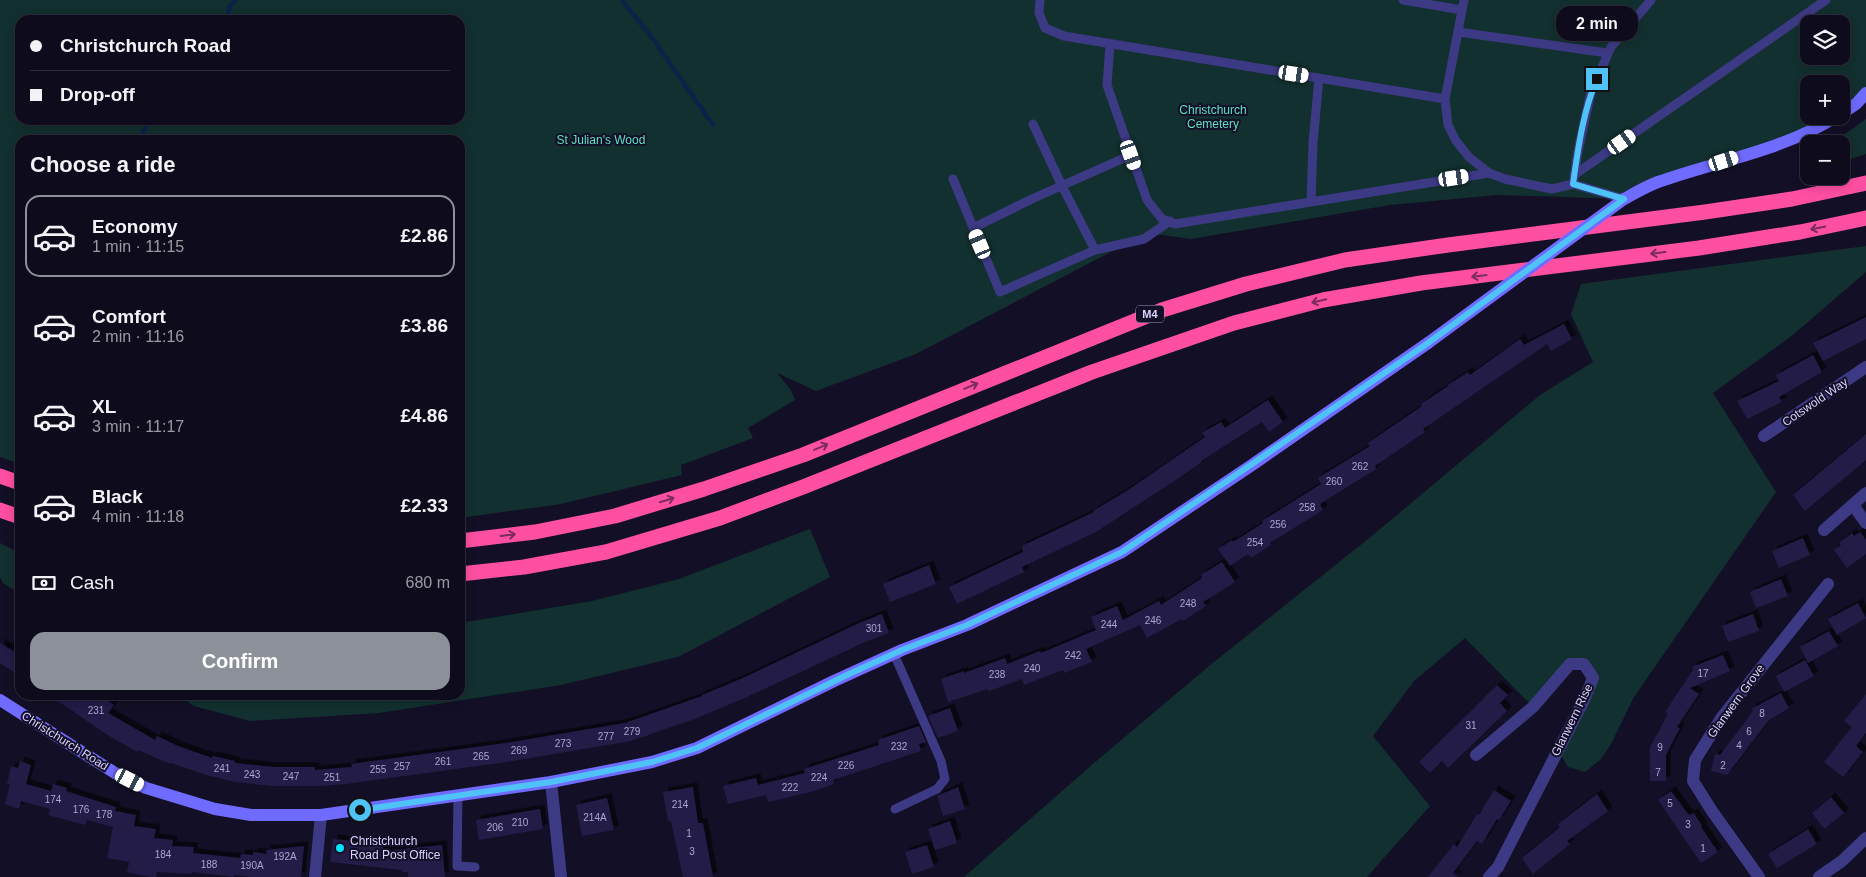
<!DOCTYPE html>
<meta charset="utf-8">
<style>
body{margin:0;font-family:Helvetica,sans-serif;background:#1c1929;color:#f1f3f6;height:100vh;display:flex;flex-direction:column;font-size:19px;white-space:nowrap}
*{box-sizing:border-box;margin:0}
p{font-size:16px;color:#9b9ba3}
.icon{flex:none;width:28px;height:28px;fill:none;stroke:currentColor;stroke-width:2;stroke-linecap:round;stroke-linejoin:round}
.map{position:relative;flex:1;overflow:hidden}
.drawer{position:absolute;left:15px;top:135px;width:450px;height:565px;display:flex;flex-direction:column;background:#0e0b1c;border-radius:15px;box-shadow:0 2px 12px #0003,0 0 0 1px #2e2b3b}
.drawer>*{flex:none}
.top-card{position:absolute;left:15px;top:15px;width:450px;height:110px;border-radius:15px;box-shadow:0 2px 12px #0003,0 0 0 1px #2e2b3b;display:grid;align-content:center;height:110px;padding:0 15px;background:#0e0b1c}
.buttons{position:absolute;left:1800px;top:15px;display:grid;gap:10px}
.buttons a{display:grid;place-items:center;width:50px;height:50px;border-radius:10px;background:#0e0b1c;box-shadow:0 2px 12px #0003,0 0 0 1px #2e2b3b;font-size:25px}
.end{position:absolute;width:22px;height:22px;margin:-11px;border:6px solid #4fc3f7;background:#111;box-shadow:0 0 0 2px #111}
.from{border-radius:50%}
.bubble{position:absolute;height:35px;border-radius:15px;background:#0e0b1c;box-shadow:0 2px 12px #0003,0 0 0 1px #2e2b3b;font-size:16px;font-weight:700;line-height:35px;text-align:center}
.car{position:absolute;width:15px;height:30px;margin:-15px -8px;border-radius:6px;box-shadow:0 0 4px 1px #0007;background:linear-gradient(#fff 24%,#345 0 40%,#fff 0 76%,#345 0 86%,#fff 0)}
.top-card b{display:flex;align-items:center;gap:18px;height:48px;font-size:19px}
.top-card b+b{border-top:1px solid #2e2b3b}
.top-card i{width:12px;height:12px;background:#f1f3f6}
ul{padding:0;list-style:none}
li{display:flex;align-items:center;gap:15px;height:82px;margin:0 10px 8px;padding:0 5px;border:2px solid transparent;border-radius:15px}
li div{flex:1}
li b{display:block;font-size:19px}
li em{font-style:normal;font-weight:700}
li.current{border-color:#8c9099}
li>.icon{width:45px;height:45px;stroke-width:1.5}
h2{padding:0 15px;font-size:22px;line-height:60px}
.pay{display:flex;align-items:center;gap:12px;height:55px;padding:0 15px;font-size:19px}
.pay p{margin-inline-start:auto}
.action{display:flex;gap:10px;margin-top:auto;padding:10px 15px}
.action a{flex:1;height:58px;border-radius:15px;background:#8c9099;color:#fff;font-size:20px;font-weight:700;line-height:58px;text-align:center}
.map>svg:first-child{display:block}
.green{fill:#12302f;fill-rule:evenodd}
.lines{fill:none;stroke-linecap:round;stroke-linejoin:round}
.stream{stroke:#0c2248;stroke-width:4.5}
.building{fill:#241b47;filter:url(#shadow)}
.lane{stroke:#3d3a85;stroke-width:9}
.street{stroke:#3d3a85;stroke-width:12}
.secondary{stroke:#6f6bff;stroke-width:12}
.highway{stroke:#ff4fa3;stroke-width:15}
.secondary-bridge{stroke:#6f6bff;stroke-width:12}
.oneway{stroke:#7d2c5e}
.route{stroke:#4fc3f7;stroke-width:6}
.poi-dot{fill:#00e5ff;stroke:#130f26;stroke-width:2}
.labels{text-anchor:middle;stroke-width:4;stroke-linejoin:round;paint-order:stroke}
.number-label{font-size:10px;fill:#aca6d1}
.shield{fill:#130f26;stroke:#9e99be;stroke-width:1}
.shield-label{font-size:11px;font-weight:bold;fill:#d9d4ff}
.park-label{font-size:12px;fill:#5fe0c0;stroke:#130f26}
.street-label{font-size:12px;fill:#d9d4ff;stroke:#130f26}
.poi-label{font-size:12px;fill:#d9d4ff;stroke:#130f26;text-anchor:start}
</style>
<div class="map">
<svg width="1866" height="877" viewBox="0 0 1866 877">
<defs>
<filter id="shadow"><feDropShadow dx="4.5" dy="-4.5" stdDeviation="0" flood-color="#0009"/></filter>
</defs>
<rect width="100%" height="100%" fill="#130f26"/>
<path class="green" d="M0,0H1866V93L1841,114V84H1809V116H1837L1624,199L1497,195L1390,205L1191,239L1147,233L916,354L816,391L777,373L791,390L795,400L748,428L753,438L681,465L682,475L561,504L460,518V140H20V464L0,457ZM20,20H460V120H20ZM1809,24H1841V56H1809Z
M1866,119V154L1841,162V144H1831Z
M1866,246V272L1794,334L1713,393L1776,492L1634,697L1610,746L1600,760L1585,772L1568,767L1558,750L1592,678L1584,664H1570L1533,707L1465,638L1414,681L1373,736L1430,806L1367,877H964L1094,763L1209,666L1373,535L1540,395L1593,362L1571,314L1581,284Z
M810,529L830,577L678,657L561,685L379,713L250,721L194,706L178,695H460V623L592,601L679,579Z
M0,543L20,553V594L3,583L0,577Z"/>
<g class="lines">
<path class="stream" d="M622,0L653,39L713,125
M226,20L230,6L236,0
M141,140L144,130L151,120"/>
</g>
<path class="building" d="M1866,317V339L1823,361L1813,343Z
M1564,324L1572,339L1551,351L1547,344L1423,429L1425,432L1375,466L1376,469L1320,504L1323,510L1270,543L1271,545L1251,558L1248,554L1230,566L1218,549L1232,540L1233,542L1263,523L1262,521L1321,484L1318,478L1370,446L1368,443L1422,406L1421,404L1448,386V385L1468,372L1470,375L1520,339L1524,345Z
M1813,355L1822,372L1779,397L1782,402L1747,419L1737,401L1779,381L1776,375Z
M1268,400L1283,422L1269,432L1262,422L1201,461L1202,462L1174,481L1096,532L1022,567L1024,572L957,604L949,587L1023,552L1022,546L1094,512L1093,511L1128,490L1205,437L1202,433L1221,422L1225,428Z
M1866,434V460L1805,511L1793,495Z
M1860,532L1866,540V554L1847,568L1834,550L1841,545L1839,543L1852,533L1854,536Z
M1803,538L1810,555L1779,568L1772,551Z
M1222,562L1235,582L1203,602L1206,606L1183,621L1182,619L1147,638L1140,625L1086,649L1092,662L1064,673L1063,670L1024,685L1022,679L989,691L988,689L948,702L941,679L964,671V673L1005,658L1007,664L1040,651L1041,653L1096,630L1091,617L1117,606L1123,620L1159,601L1161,605L1202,578L1201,575Z
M929,565L936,584L890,602L883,584Z
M1781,579L1788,596L1756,608L1750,592Z
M1858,603L1866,618L1837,635L1828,619Z
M882,614L889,633L865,642L747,697L697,718L631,741L507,762L346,784L322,786H272L235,782L206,775L171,763L170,764L138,750L137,752L106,734L49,695H99L114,705L108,713L155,740L157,736L178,746L212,758L213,756L235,761V763L273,767H315V770L352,767L351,764L506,743L625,723L702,696V695L743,678L859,623Z
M1753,614L1759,631L1728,642L1722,626Z
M1829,631L1838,646L1808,663L1800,647Z
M0,643L20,655V676L0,663Z
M1723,655L1730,671L1690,688L1699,694L1677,727L1680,728L1666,755V781H1650V747L1668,714L1665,712L1693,670L1692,667Z
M1805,660L1814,676L1784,692L1776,676Z
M1497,685L1508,695L1500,703L1507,711L1448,768L1442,761L1430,773L1419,762Z
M1781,693L1789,708L1769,720L1727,775L1711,771L1715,754L1720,755L1753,711L1751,709Z
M1866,694V733L1856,746L1863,752L1843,777L1824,762L1852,727L1844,721Z
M950,708L958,731L938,738L928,716Z
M919,726L926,742L919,744L921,751L833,780L834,784L811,792L768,802L766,795L728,804L723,786L756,778L758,785L805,773L804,769L879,745L878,740Z
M20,761L31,765L26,784L51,791L53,784L67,788L66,791L116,807L115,811L136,815L134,826L156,829L154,838L173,840L172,846L194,847L193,853L240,858L241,854L253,855V852L267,854L266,850L304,846L301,877H252L234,875V877L192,872V874L157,872L156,877H150L127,872L129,862L107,858L113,827L87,820L85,825L48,815L50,809L21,801L19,809L5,804L10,785L7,784L11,766L18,768Z
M693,787L698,823H703L713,877H683L671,821H668L663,792Z
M958,787L965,809L943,816L937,796Z
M1494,790L1511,801L1499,820L1497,819L1482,844L1477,841L1453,873L1458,877H1428L1454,844L1457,847L1477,814L1479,815Z
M1671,791L1688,814L1690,815L1694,813L1702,826L1701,827L1718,852L1701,863L1658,800Z
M1597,794L1608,811L1567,841L1570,844L1533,874L1522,858L1560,827L1558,824Z
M1831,797L1844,813L1824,829L1812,813Z
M607,798L614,830L582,836L576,805Z
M540,809L543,829L479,840L476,820Z
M950,821L957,843L935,850L928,829Z
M1808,829L1817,844L1777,868L1768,854Z
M333,839L383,844V851L442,845L445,877H408V872H402V870L330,862Z
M927,845L934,867L912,874L905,852Z"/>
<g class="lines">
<path class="lane" d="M1040,0L1039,13L1045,28L1064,36L1445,99
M1403,0L1462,10
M1464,0L1445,99L1448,125L1456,141L1469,157L1489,173L1505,179L1552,189L1573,184L1624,199
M1458,32L1608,53
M1110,44L1107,85L1147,200L1162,219L1175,224L1489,173
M1033,124L1062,186L1095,250
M1574,175L1826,0
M1574,178L1578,151L1591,92L1611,47L1651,0
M953,179L1000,292L1095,250L1144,239L1170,221
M1311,201L1313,143L1319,78
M973,228L1034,198L1131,155
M894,654L941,761L945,779L937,789L895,809
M458,795L457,866L475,867"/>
<path class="street" d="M1764,436L1866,367
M1853,505L1866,523
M1824,530L1866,493
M1476,755L1533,707L1570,664H1584L1593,678L1584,700L1498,867L1489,877
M551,782L561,877
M315,877L321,815
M1759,877L1712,811L1693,781L1695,760L1722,717L1828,584
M1819,877L1842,861L1866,838"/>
<path class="secondary" d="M1841,114L1856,104L1866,93
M1624,199C1635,193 1647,186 1658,182C1717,161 1785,150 1837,116
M0,700L115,773L146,788L215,809L251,815H321L551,782L652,762L697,748L834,681L902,650L967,625L1122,552L1252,465L1428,343"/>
<path class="highway" d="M0,476L20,483
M0,510L20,517
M460,541L535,532L615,516L704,489L803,455L1162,310L1246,284L1345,260L1448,245L1705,212L1792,199L1866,183
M460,574L524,567L606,552L720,518L803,487L1092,372L1234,323L1323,300L1421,283L1699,248L1800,232L1866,218"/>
<path class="secondary-bridge" d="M1428,343L1624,199"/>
</g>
<defs><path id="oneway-shaft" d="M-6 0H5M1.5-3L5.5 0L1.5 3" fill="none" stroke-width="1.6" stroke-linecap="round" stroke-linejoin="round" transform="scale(1.25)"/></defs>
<g class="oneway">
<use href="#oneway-shaft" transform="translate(1818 228) rotate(168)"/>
<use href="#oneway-shaft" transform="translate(1658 253) rotate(173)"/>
<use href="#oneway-shaft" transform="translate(1479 276) rotate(173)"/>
<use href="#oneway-shaft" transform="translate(1319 301) rotate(167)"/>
<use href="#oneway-shaft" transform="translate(971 386) rotate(-22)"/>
<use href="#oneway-shaft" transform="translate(821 447) rotate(-23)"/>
<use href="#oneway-shaft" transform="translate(667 500) rotate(-17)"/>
<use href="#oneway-shaft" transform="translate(508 535) rotate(-7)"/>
</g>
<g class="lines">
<path class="route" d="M360,810L551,782L652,762L697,748L849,674L902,650L967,625L1122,552L1252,464L1428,343L1624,199L1573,184C1578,149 1583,111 1597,79"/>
</g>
<circle class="poi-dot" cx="340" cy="848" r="5"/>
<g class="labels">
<g class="number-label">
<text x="1360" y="470">262</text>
<text x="1334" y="485">260</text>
<text x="1307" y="511">258</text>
<text x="1278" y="528">256</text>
<text x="1255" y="546">254</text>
<text x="1188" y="607">248</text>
<text x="1153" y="624">246</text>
<text x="1109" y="628">244</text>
<text x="874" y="632">301</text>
<text x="1073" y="659">242</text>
<text x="1032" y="672">240</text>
<text x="1703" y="677">17</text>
<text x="997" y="678">238</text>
<text x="96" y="714">231</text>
<text x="1762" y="717">8</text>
<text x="1471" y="729">31</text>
<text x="632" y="735">279</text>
<text x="1749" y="735">6</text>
<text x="606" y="740">277</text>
<text x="563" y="747">273</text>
<text x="1739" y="749">4</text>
<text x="899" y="750">232</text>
<text x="1660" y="751">9</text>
<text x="519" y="754">269</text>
<text x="481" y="760">265</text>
<text x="443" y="765">261</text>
<text x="846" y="769">226</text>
<text x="1723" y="769">2</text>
<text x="402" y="770">257</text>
<text x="222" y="772">241</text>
<text x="378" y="773">255</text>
<text x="1658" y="776">7</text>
<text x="252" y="778">243</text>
<text x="291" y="780">247</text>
<text x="332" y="781">251</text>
<text x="819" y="781">224</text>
<text x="790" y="791">222</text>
<text x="53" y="803">174</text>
<text x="1670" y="807">5</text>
<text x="680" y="808">214</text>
<text x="81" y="813">176</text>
<text x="104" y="818">178</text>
<text x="595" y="821">214A</text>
<text x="520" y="826">210</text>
<text x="1688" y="828">3</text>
<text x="495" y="831">206</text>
<text x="689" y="837">1</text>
<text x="1703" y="852">1</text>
<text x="692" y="855">3</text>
<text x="163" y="858">184</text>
<text x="285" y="860">192A</text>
<text x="209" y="868">188</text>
<text x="252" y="869">190A</text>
</g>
<rect class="shield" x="1136" y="305.5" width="28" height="17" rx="4"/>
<g class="shield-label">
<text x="1150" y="318">M4</text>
</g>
<g class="park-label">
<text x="1213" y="114">Christchurch<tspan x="1213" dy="14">Cemetery</tspan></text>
<text x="601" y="144">St Julian's Wood</text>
</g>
<g class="street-label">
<text transform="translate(1815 402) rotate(-34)" y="4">Cotswold Way</text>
<text transform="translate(1736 701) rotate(-54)" y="4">Glanwern Grove</text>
<text transform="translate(1572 720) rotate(-64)" y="4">Glanwern Rise</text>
<text transform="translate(65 741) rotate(32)" y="4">Christchurch Road</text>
</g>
<g class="poi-label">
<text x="350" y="845">Christchurch<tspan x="350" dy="14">Road Post Office</tspan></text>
</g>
</g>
</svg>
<div class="buttons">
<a><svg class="icon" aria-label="layers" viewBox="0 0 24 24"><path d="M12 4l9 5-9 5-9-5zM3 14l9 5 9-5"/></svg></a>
<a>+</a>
<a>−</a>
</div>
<i class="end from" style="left:360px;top:810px"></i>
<i class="end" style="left:1597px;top:79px"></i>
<div class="bubble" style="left:1556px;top:6px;width:82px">2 min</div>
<i class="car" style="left:1294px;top:74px;rotate:99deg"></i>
<i class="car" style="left:1622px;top:142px;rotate:55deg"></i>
<i class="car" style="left:1131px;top:155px;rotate:160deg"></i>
<i class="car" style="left:1724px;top:161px;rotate:72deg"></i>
<i class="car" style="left:1454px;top:178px;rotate:81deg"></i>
<i class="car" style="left:980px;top:244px;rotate:337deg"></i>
<i class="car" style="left:130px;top:780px;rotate:117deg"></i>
<div class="top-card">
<b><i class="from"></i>Christchurch Road</b>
<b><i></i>Drop-off</b>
</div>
<section class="drawer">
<h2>Choose a ride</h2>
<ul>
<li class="current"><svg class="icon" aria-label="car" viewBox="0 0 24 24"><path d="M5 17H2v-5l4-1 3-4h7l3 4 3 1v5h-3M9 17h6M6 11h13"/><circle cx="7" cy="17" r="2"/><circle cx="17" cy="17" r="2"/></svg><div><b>Economy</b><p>1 min · 11:15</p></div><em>£2.86</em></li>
<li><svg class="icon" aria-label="car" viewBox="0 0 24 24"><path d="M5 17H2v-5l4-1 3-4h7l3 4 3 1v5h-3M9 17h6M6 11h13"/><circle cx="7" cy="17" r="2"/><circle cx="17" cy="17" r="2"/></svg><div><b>Comfort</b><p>2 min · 11:16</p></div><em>£3.86</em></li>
<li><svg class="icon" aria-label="car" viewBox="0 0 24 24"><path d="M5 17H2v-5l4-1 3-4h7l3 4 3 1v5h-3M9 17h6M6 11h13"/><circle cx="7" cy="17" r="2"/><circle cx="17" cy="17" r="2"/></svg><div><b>XL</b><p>3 min · 11:17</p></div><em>£4.86</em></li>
<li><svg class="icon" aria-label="car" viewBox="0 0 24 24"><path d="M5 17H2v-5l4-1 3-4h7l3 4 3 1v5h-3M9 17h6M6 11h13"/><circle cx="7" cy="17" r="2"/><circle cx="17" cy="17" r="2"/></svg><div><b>Black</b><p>4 min · 11:18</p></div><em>£2.33</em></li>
</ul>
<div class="pay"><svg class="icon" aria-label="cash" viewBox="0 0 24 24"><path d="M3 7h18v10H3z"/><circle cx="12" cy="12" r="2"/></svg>Cash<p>680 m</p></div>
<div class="action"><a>Confirm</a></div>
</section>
</div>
